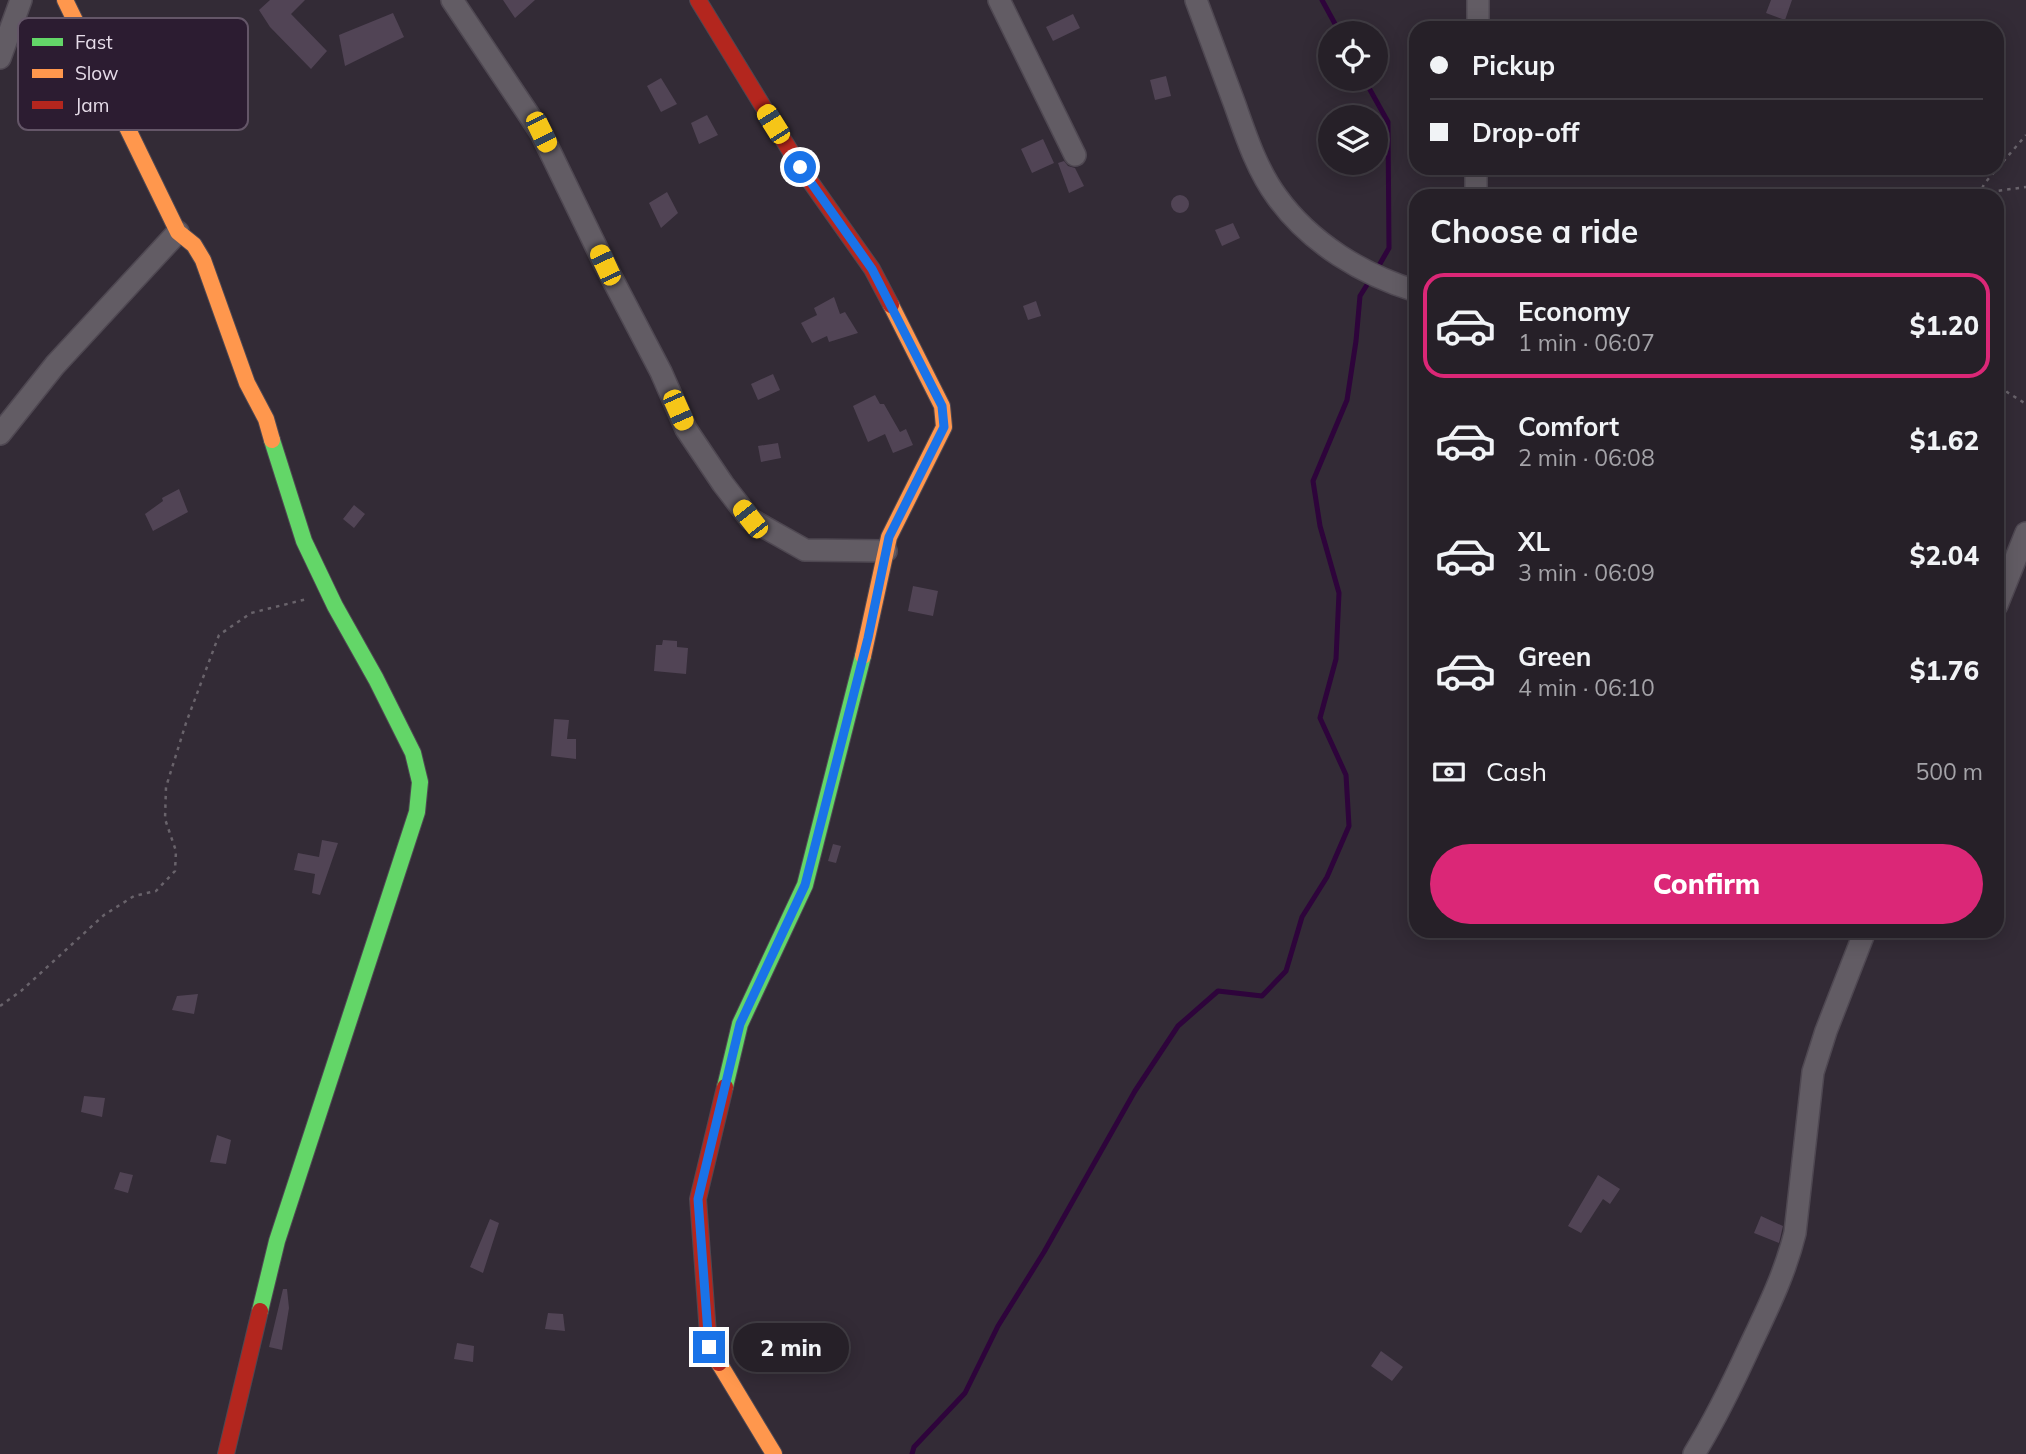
<!DOCTYPE html>
<meta charset="utf-8">
<style>
body{margin:0;font-family:Mulish,sans-serif;background:#2e2830;color:#f1f3f6;height:100vh;display:flex;flex-direction:column;font-size:26px;white-space:nowrap}
*{box-sizing:border-box;margin:0}
p{font-size:23px;color:#a4a3a8}
.icon{flex:none;width:38px;height:38px;fill:none;stroke:currentColor;stroke-width:2;stroke-linecap:round;stroke-linejoin:round}
.map{position:relative;flex:1;overflow:hidden}
.panel{position:absolute;left:1409px;top:189px;width:595px;height:749px;display:flex;flex-direction:column;background:#262028;border-radius:21px;box-shadow:0 4px 18px #0003,0 0 0 2px #423e45}
.panel>*{flex:none}
.guide{position:absolute;left:1409px;top:21px;width:595px;height:154px;border-radius:21px;box-shadow:0 4px 18px #0003,0 0 0 2px #423e45;display:grid;align-content:center;height:154px;padding:0 21px;background:#262028}
.buttons{position:absolute;left:1318px;top:21px;display:grid;gap:14px}
.buttons a{display:grid;place-items:center;width:70px;height:70px;border-radius:50%;background:#262028;box-shadow:0 4px 18px #0003,0 0 0 2px #423e45;font-size:35px}
.end{position:absolute;width:32px;height:32px;margin:-16px;border:9px solid #1a73e8;background:#fff;box-shadow:0 0 0 4px #fff}
.from{border-radius:50%}
.bubble{position:absolute;height:49px;border-radius:24px;background:#262028;box-shadow:0 4px 18px #0003,0 0 0 2px #423e45;font-size:23px;font-weight:800;line-height:49px;text-align:center}
.car{position:absolute;width:21px;height:42px;margin:-21px -10px;border-radius:9px;box-shadow:0 0 5px 2px #0007;background:linear-gradient(#f5c518 24%,#345 0 40%,#f5c518 0 76%,#345 0 86%,#f5c518 0)}
.guide b{display:flex;align-items:center;gap:24px;height:66px;font-size:26px}
.guide b+b{border-top:2px solid #423e45}
.guide i{width:18px;height:18px;background:#f1f3f6}
ul{padding:0;list-style:none}
li{display:flex;align-items:center;gap:21px;height:105px;margin:0 14px 10px;padding:0 7px;border:4px solid transparent;border-radius:21px}
li div{flex:1}
li b{display:block;font-size:26px}
li em{font-style:normal;font-weight:800}
li.current{border-color:#db2777}
li>.icon{width:63px;height:63px;stroke-width:1.5}
h2{padding:0 21px;font-size:32px;line-height:84px}
.pay{display:flex;align-items:center;gap:18px;height:77px;padding:0 21px;font-size:26px}
.pay p{margin-inline-start:auto}
.primary-button{display:flex;gap:14px;margin-top:auto;padding:14px 21px}
.primary-button a{flex:1;height:80px;border-radius:42px;background:#db2777;color:#fff;font-size:28px;font-weight:800;line-height:80px;text-align:center}
.map>svg:first-child{display:block}
.lines{fill:none;stroke-linecap:round;stroke-linejoin:round}
.stream{stroke:#2e043b;stroke-width:5}
.building{fill:#514455}
.street-casing{stroke:#4f4852;stroke-width:24}
.fast-casing{stroke:#4f4852;stroke-width:18}
.slow-casing{stroke:#4f4852;stroke-width:18}
.jam-casing{stroke:#4f4852;stroke-width:18}
.path{stroke:#69636b;stroke-width:2.5;stroke-dasharray:3.5 5;stroke-linecap:butt}
.street{stroke:#625c64;stroke-width:21}
.fast{stroke:#63d668;stroke-width:16}
.slow{stroke:#ff974d;stroke-width:16}
.jam{stroke:#b3261e;stroke-width:16}
.route{stroke:#1a73e8;stroke-width:9}
.key{fill:#2c1c31;stroke:#645668;stroke-width:2}
.key-label{font-size:19px;fill:#e6dce9}
</style>
<div class="map">
<svg width="2026" height="1454" viewBox="0 0 2026 1454">
<rect width="100%" height="100%" fill="#332b36"/>
<g class="lines">
<path class="stream" d="M1322,0L1340,33
M1364,79L1388,122L1389,248L1377,269
M912,1454L914,1447L965,1393L998,1326L1044,1252L1135,1091L1178,1026L1218,991L1262,996L1286,971L1302,917L1327,877L1349,826L1346,775L1320,718L1336,659L1339,593L1320,526L1313,481L1347,400L1356,341L1360,296L1370,280"/>
</g>
<path class="building" d="M270,0H305L291,14L327,51L311,69L270,27L259,10Z
M503,0H535L515,18Z
M1771,0H1792L1785,20L1766,13Z
M393,13L404,37L345,66L339,35Z
M1073,14L1080,28L1053,41L1046,27Z
M1166,76L1171,96L1155,100L1150,80Z
M661,78L677,104L661,112L647,86Z
M707,115L718,135L699,144L691,123Z
M1043,139L1054,163L1032,173L1021,149Z
M1064,161L1068,166L1075,168L1084,186L1069,193L1058,163Z
M667,192L678,213L661,228L649,203Z
M1171 204a9 9 0 1 1 18 0a9 9 0 1 1-18 0Z
M1233,223L1240,238L1222,246L1215,230Z
M834,297L840,314L845,312L858,333L829,342L827,336L812,343L801,323L817,315L814,308Z
M1036,301L1041,316L1028,320L1023,306Z
M773,374L780,390L758,400L751,384Z
M875,395L880,404H884L900,432L906,429L913,445L893,453L885,434L868,442L853,406Z
M778,443L781,458L761,462L758,446Z
M179,489L188,512L153,531L145,514L163,501L162,498Z
M354,505L365,514L354,528L343,519Z
M913,586L938,591L933,616L908,611Z
M663,640L677,641V647L688,648L686,674L654,671L656,645H662Z
M554,719L569,720L567,739H576V759L551,756Z
M322,840L338,843L320,895L312,893L315,874L294,870L298,853L319,857Z
M833,844L841,846L836,863L828,861Z
M198,994L194,1014L172,1010L177,996Z
M84,1096L105,1098L102,1117L81,1112Z
M217,1135L231,1140L226,1164L210,1162Z
M120,1172L133,1175L128,1193L114,1189Z
M1598,1175L1620,1189L1610,1204L1603,1199L1581,1233L1568,1226Z
M1761,1216L1783,1226L1779,1243L1754,1233Z
M490,1219L499,1223L483,1273L470,1267Z
M283,1289H287L289,1308L282,1350L269,1347Z
M548,1313L563,1314L565,1331L545,1329Z
M457,1343L474,1346L473,1362L454,1359Z
M1381,1351L1403,1367L1392,1381L1371,1366Z"/>
<g class="lines">
<g class="street-casing">
<path id="street" d="M452,0L541,133L605,265L661,372L686,429L723,484L750,519L805,550L886,551
M999,0L1075,155
M1196,0C1209,35 1222,70 1235,105C1246,136 1257,170 1277,197C1310,243 1363,275 1416,291
M1478,28V0
M0,58L21,0
M1476,196V168
M0,434L55,365L178,232
M1997,605L2026,533
M1694,1454C1715,1420 1732,1385 1749,1348C1767,1310 1785,1274 1795,1233L1813,1072L1826,1031L1865,931"/>
</g>
<g class="fast-casing">
<path id="fast" d="M725,1087L740,1024L805,885L863,656
M260,1311L277,1241L417,812L420,782L413,753L376,679L335,606L304,541L272,440"/>
</g>
<g class="slow-casing">
<path id="slow" d="M65,0L178,232L194,245L203,260L247,383L266,419L272,440
M863,656L889,537L944,427L942,406L891,305
M719,1363L774,1454"/>
</g>
<g class="jam-casing">
<path id="jam" d="M698,0L800,167L872,269L891,305
M719,1363L709,1347L698,1199L725,1087
M226,1454L260,1311"/>
</g>
<path class="path" d="M1979,196L1984,184L2026,135
M1983,196L1989,192L2026,187
M1997,377L2007,392L2026,404
M0,1006L21,991L104,915L134,896L156,891L175,871L176,851L165,819L166,787L186,723L219,635L251,613L307,599"/>
<use href="#street" class="street"/>
<use href="#fast" class="fast"/>
<use href="#slow" class="slow"/>
<use href="#jam" class="jam"/>
</g>
<g class="lines">
<path class="route" d="M709,1347L698,1199L740,1024L805,885L868,638L889,537L944,427L942,406L872,269L800,167"/>
</g>
<rect x="18" y="18" width="230" height="112" rx="10" class="key"/>
<rect x="32" y="38" width="31" height="8" fill="#63d668"/>
<rect x="32" y="69" width="31" height="9" fill="#ff974d"/>
<rect x="32" y="101" width="31" height="8" fill="#b3261e"/>
<g class="key-label">
<text x="75" y="49">Fast</text>
<text x="75" y="80">Slow</text>
<text x="75" y="112">Jam</text>
</g>
</svg>
<div class="buttons">
<a><svg class="icon" aria-label="locate" viewBox="0 0 24 24"><circle cx="12" cy="12" r="6"/><path d="M12 2v4M12 18v4M2 12h4M18 12h4"/></svg></a>
<a><svg class="icon" aria-label="layers" viewBox="0 0 24 24"><path d="M12 4l9 5-9 5-9-5zM3 14l9 5 9-5"/></svg></a>
</div>
<i class="end from" style="left:800px;top:167px"></i>
<i class="end" style="left:709px;top:1347px"></i>
<div class="bubble" style="left:733px;top:1323px;width:116px">2 min</div>
<i class="car" style="left:773px;top:124px;rotate:328deg"></i>
<i class="car" style="left:541px;top:132px;rotate:154deg"></i>
<i class="car" style="left:605px;top:265px;rotate:335deg"></i>
<i class="car" style="left:678px;top:410px;rotate:156deg"></i>
<i class="car" style="left:750px;top:519px;rotate:322deg"></i>
<div class="guide">
<b><i class="from"></i>Pickup</b>
<b><i></i>Drop-off</b>
</div>
<section class="panel">
<h2>Choose a ride</h2>
<ul>
<li class="current"><svg class="icon" aria-label="car" viewBox="0 0 24 24"><path d="M5 17H2v-5l4-1 3-4h7l3 4 3 1v5h-3M9 17h6M6 11h13"/><circle cx="7" cy="17" r="2"/><circle cx="17" cy="17" r="2"/></svg><div><b>Economy</b><p>1 min · 06:07</p></div><em>$1.20</em></li>
<li><svg class="icon" aria-label="car" viewBox="0 0 24 24"><path d="M5 17H2v-5l4-1 3-4h7l3 4 3 1v5h-3M9 17h6M6 11h13"/><circle cx="7" cy="17" r="2"/><circle cx="17" cy="17" r="2"/></svg><div><b>Comfort</b><p>2 min · 06:08</p></div><em>$1.62</em></li>
<li><svg class="icon" aria-label="car" viewBox="0 0 24 24"><path d="M5 17H2v-5l4-1 3-4h7l3 4 3 1v5h-3M9 17h6M6 11h13"/><circle cx="7" cy="17" r="2"/><circle cx="17" cy="17" r="2"/></svg><div><b>XL</b><p>3 min · 06:09</p></div><em>$2.04</em></li>
<li><svg class="icon" aria-label="car" viewBox="0 0 24 24"><path d="M5 17H2v-5l4-1 3-4h7l3 4 3 1v5h-3M9 17h6M6 11h13"/><circle cx="7" cy="17" r="2"/><circle cx="17" cy="17" r="2"/></svg><div><b>Green</b><p>4 min · 06:10</p></div><em>$1.76</em></li>
</ul>
<div class="pay"><svg class="icon" aria-label="cash" viewBox="0 0 24 24"><path d="M3 7h18v10H3z"/><circle cx="12" cy="12" r="2"/></svg>Cash<p>500 m</p></div>
<div class="primary-button"><a>Confirm</a></div>
</section>
</div>
